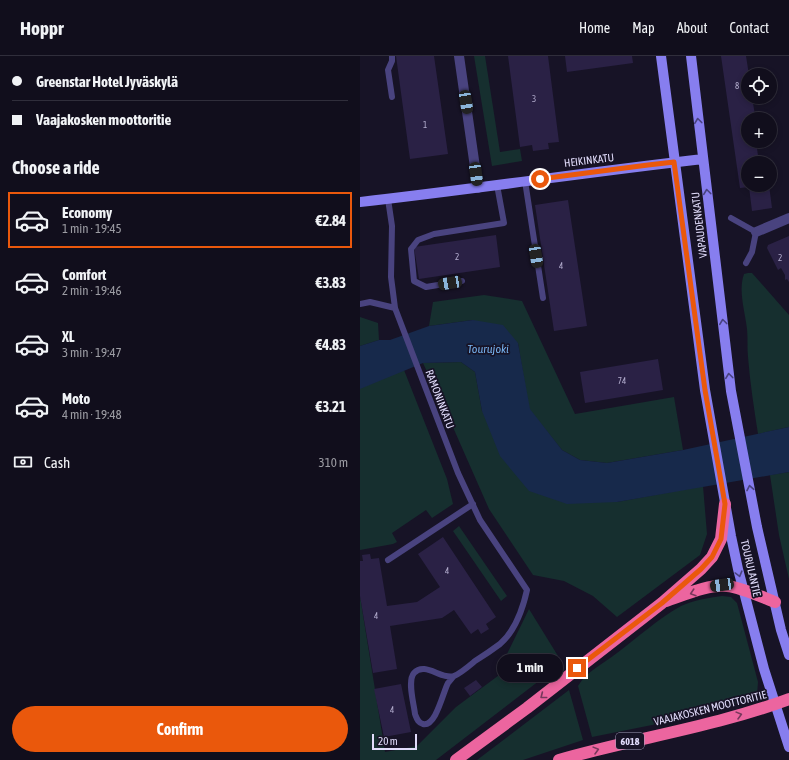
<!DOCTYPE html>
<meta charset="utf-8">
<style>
body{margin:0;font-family:"Asap Condensed",sans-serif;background:#1a1725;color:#f1f3f6;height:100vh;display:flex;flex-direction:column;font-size:15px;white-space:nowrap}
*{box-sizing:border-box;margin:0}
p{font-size:13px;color:#9c9ca3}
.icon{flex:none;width:22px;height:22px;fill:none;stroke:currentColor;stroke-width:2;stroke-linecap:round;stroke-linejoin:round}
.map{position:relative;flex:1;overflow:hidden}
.drawer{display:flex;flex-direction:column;background:#110e1c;width:360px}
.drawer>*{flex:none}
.hud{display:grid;align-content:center;height:88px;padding:0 12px;background:#110e1c}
.fabs{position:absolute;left:381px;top:12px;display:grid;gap:8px}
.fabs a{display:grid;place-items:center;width:36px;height:36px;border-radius:50%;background:#110e1c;box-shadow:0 2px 6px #0003,0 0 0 1px #302e3b;font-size:20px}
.scale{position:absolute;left:12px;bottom:10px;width:45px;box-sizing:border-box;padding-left:4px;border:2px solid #e1dcfb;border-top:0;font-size:11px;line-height:14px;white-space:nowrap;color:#e1dcfb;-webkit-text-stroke:3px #171326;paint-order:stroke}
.end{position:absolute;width:18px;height:18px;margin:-9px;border:5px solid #ea580c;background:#fff;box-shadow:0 0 0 2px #fff}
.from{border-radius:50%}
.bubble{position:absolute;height:28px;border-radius:14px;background:#110e1c;box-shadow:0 2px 6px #0003,0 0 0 1px #302e3b;font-size:13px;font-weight:700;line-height:28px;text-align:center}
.car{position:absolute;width:12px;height:24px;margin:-12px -6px;border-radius:5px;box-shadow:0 0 3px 1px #0007;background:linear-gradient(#222 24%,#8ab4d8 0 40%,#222 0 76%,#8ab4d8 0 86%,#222 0)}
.hud b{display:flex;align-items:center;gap:14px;height:38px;font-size:15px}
.hud b+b{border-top:1px solid #302e3b}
.hud i{width:10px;height:10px;background:#f1f3f6}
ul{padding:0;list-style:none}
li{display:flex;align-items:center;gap:12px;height:56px;margin:0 8px 6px;padding:0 4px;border:2px solid transparent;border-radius:0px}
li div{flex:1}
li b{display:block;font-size:15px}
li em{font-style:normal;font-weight:700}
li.current{border-color:#ea580c}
li>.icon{width:36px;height:36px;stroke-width:1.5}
h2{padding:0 12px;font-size:18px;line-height:48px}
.pay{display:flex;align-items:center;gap:10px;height:44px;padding:0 12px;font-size:15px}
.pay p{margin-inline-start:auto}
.button{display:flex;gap:8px;margin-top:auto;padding:8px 12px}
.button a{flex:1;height:46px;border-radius:24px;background:#ea580c;color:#fff;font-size:16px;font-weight:700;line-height:46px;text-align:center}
header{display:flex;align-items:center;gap:24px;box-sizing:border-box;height:56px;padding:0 20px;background:#110e1c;border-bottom:1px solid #302e3b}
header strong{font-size:19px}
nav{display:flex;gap:22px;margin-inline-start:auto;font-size:14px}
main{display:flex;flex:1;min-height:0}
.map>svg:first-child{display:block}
.green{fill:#162f2f}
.water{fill:#17294b}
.building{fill:#2a2145}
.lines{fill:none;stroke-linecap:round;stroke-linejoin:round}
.lane{stroke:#49437f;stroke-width:6}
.street{stroke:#49437f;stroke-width:10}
.secondary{stroke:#877eef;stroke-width:10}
.highway{stroke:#ec659f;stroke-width:12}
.oneway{stroke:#494380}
.oneway2{stroke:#77385c}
.route{stroke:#ea580c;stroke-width:5}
.labels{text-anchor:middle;stroke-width:3.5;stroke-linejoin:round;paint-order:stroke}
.number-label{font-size:9px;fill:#b3adce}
.shield{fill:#171326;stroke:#a4a0bb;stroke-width:1}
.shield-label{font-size:10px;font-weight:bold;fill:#e1dcfb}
.street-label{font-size:11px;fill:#e1dcfb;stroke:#171326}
.water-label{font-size:12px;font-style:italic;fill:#76b1ee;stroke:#171326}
</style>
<header>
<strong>Hoppr</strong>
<nav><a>Home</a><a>Map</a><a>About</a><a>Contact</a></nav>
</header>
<main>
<section class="drawer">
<div class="hud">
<b><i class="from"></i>Greenstar Hotel Jyväskylä</b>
<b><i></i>Vaajakosken moottoritie</b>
</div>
<h2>Choose a ride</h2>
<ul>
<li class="current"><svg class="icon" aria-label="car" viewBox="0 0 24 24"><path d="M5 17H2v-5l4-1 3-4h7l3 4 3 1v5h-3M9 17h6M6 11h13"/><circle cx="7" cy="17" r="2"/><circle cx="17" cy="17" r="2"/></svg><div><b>Economy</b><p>1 min · 19:45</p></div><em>€2.84</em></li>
<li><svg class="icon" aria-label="car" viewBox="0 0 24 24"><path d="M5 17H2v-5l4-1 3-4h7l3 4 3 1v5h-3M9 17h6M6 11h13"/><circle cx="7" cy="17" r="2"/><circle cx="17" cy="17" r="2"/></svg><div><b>Comfort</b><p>2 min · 19:46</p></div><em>€3.83</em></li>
<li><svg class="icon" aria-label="car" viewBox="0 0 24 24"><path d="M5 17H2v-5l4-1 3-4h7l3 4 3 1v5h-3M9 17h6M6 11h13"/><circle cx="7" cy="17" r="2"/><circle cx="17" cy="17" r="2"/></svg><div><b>XL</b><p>3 min · 19:47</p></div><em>€4.83</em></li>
<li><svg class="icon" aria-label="car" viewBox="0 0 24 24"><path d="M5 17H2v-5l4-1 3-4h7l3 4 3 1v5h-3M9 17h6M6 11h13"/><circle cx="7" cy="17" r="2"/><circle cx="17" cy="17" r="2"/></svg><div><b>Moto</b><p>4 min · 19:48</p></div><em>€3.21</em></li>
</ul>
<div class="pay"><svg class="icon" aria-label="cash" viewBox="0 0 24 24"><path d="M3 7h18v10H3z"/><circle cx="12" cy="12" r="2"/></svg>Cash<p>310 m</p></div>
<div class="button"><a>Confirm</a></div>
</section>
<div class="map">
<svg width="429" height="704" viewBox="0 0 429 704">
<rect width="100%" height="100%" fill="#171326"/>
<path class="green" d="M114,0H125L140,96L160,93L162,105L132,110Z
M388,217H392L429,259V371L398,378C394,352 390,327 388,301C387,292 388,282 387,273C385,255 378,235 384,218Z
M124,239L162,245L215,358L314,341L323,394L247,407L220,404L202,394L169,353L158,287L113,264L69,270L73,246Z
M0,261L18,267L19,284L0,290Z
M101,306L115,316L122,355L257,446L343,430L347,478L340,499L257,561L233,540L204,525L173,519L129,453L92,369L63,307Z
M44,314L87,423L93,448L72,462L66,454L32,477L37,486L33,488L0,494V331Z
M429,416V523L419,479L410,419Z
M99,470L147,540L141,545L93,475Z
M0,540L25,696L57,690L96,651L154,608L147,598L169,553L198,600L201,608L76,704H0Z
M362,540L371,541L377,547L398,626L397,639L387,645L292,669L232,681L218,630C226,616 244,607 257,597C278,581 298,563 321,550C334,544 348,542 362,540Z
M209,634L223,684L163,704H117Z"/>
<path class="water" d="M113,264L143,269L158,287L170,353L202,394L220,404L247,407L323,394L429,371V416L257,446L207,448L169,435L140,400L122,355L115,316L101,306L63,307L0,333V290L19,284H30L69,270Z"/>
<path class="building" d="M36,0H74L88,98L50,103Z
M148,0H188L199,86L188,87L189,93L173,95L172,89L160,91Z
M205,0H272L273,7L207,16Z
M361,0H386L389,19L388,41H392L395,59H392V63H388V85H396L399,107H388V129H409L412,152L392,155L389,131L380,132Z
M208,144L227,270L194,275L175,149Z
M136,179L140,211L59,223L54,191Z
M429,180V226L427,223L425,224V219L421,212L418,214L407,192L408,189Z
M298,303L303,334L225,347L220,316Z
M83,481L136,561L126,568L129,573L121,578L118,573L111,578L94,554L82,562L30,570L37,613L13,617L0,540V505H3L2,499L10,498L11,503L19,502L27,550L57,546L80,531L58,498Z
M116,624L122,631L110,640L104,632Z
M41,628L51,676L24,681L14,633Z"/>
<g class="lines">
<path class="lane" d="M32,41L28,14L32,5V0
M165,125L183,242
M28,143L32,170L31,221L35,252L98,417L120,464L167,534C163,552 155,575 140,588C132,594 123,600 115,605C109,610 101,617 94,620C81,624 65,605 54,617C47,625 54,648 55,658C57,663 58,667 63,668C76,671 83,636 88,627C90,625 92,622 94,620
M371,162L396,176L392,196L386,207
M102,225L66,231L54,225L51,193L58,184L74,178L144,167L137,129
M0,248L10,246L35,252
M28,504L113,448"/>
<path class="street" d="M99,0L118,132
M396,176L429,162"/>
<path class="secondary" d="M301,0L345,334L371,480L378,513L404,613L429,691
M331,0L371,335L397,471L421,574L429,599
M0,146C115,133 229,116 343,103"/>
<path class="highway" d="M306,545C324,539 349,528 367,530C380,531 402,541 415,546
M96,704L167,652L302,547L341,513L352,501L361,483L365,448
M199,704C275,682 354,671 429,643"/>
</g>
<defs><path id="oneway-chevron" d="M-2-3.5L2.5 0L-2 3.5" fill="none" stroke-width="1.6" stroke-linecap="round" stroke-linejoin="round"/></defs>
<g class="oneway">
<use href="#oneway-chevron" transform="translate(338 65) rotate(-97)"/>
<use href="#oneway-chevron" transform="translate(347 136) rotate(-97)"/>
<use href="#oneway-chevron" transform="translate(363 266) rotate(-97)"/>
<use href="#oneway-chevron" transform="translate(369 320) rotate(-97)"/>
<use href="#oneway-chevron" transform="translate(390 432) rotate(-101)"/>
<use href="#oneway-chevron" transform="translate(379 518) rotate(75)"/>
</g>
<g class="oneway2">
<use href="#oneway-chevron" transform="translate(333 537) rotate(162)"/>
<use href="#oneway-chevron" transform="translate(183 640) rotate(142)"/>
<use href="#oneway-chevron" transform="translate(379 659) rotate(-15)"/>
<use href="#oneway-chevron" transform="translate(236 694) rotate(-15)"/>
</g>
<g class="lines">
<path class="route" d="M180,123L288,109L314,106L345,334L365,448L361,483L352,501L341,513L302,547L217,612"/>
</g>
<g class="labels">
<g class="number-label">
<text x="377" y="33">8</text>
<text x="174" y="46">3</text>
<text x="65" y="72">1</text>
<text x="97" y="204">2</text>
<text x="420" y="205">2</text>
<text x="201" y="213">4</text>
<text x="262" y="328">74</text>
<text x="87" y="518">4</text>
<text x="16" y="563">4</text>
<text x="32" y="657">4</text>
</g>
<rect class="shield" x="256" y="677" width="28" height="16" rx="3"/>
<g class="shield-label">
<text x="270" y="689">6018</text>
</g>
<g class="street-label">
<text transform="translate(229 104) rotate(-7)" y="4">HEIKINKATU</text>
<text transform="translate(339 169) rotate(-97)" y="4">VAPAUDENKATU</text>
<text transform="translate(80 343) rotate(69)" y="4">RAMONINKATU</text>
<text transform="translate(391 512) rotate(77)" y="4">TOURULANTIE</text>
<text transform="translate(350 652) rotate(-14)" y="4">VAAJAKOSKEN MOOTTORITIE</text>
</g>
<g class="water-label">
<text x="128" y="297">Tourujoki</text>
</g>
</g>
</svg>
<div class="fabs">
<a><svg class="icon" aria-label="locate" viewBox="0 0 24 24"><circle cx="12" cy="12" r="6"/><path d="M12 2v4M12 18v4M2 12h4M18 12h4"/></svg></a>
<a>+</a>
<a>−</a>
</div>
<div class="scale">20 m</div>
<i class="end from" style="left:180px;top:123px"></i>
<i class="end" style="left:217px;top:612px"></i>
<div class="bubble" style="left:137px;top:598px;width:66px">1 min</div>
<i class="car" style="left:106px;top:46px;rotate:171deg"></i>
<i class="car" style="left:116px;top:118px;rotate:172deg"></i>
<i class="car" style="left:176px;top:200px;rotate:171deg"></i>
<i class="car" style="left:90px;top:227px;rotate:260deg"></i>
<i class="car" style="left:362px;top:529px;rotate:262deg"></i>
</div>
</main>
